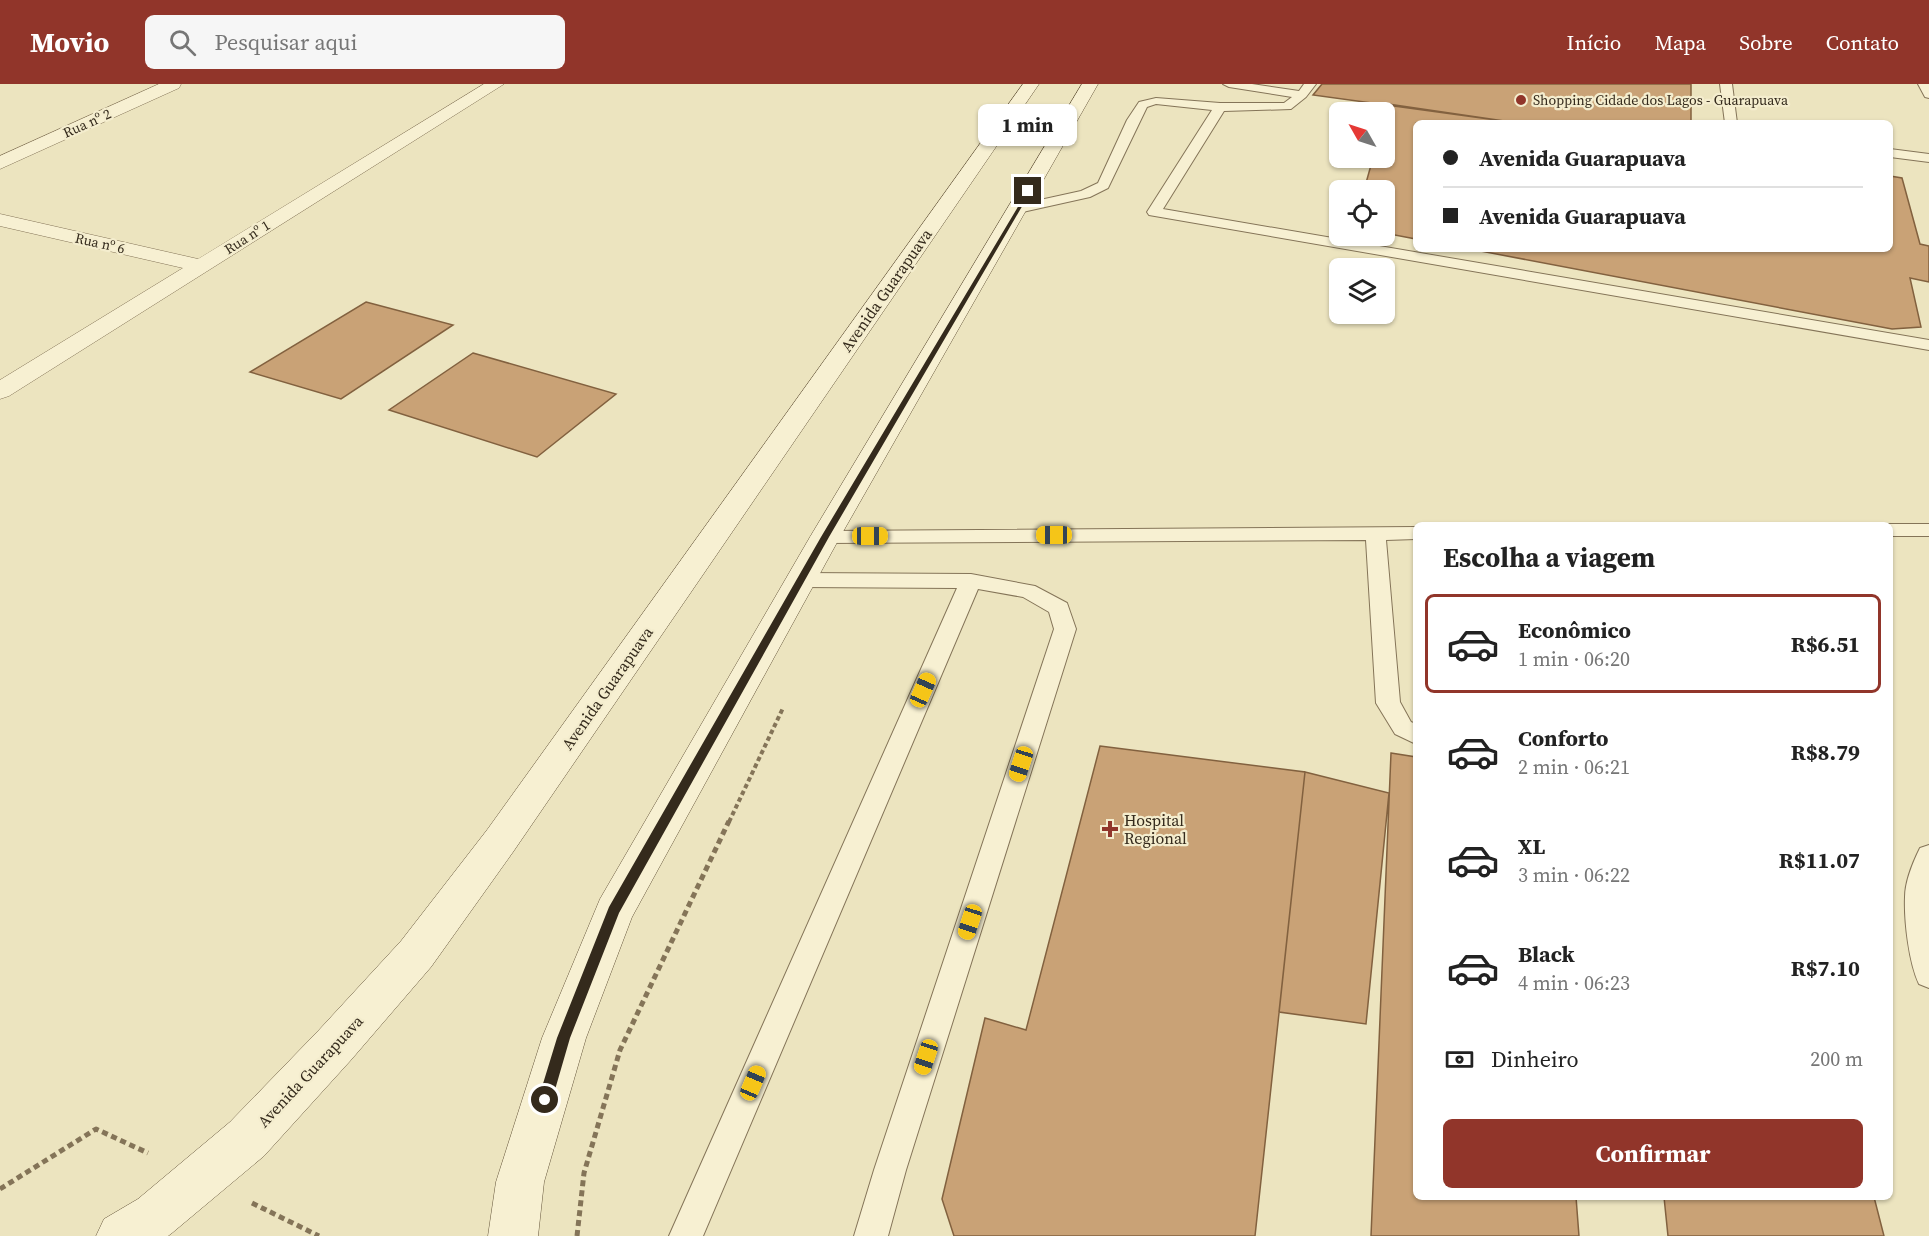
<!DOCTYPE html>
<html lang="pt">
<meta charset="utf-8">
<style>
body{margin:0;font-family:"Source Serif 4",serif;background:#f6f6f6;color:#222;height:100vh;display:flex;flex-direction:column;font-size:22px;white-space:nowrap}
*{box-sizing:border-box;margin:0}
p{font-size:20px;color:#767676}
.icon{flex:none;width:33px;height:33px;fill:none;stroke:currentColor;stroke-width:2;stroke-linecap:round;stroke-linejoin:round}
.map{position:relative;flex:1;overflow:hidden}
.sheet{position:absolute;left:1413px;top:438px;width:480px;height:678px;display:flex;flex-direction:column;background:#fff;border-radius:9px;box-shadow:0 2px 4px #0004}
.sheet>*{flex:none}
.top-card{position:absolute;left:1413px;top:36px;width:480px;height:132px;border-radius:9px;box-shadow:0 2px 4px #0004;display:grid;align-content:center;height:132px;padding:0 30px;background:#fff}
.needle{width:39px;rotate:309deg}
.controls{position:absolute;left:1329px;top:18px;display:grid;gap:12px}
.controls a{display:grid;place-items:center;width:66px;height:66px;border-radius:9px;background:#fff;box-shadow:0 2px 4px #0004;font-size:30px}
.end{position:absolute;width:27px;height:27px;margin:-14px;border:8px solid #342a1c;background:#fff;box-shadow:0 0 0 3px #fff}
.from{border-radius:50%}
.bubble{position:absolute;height:42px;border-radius:9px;background:#fff;box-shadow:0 2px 4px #0004;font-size:20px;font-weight:700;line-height:42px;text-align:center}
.car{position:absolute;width:18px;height:36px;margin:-18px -9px;border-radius:8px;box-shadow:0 0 4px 2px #0007;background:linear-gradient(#f5c518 24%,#345 0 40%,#f5c518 0 76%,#345 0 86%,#f5c518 0)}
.top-card b{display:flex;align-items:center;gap:21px;height:57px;font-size:22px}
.top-card b+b{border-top:2px solid #e0e0e0}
.top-card i{width:15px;height:15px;background:#222}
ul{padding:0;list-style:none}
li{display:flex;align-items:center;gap:18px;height:99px;margin:0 12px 9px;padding:0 18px;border:3px solid transparent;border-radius:9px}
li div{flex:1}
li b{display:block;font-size:22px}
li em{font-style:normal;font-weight:700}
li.active{border-color:#91352a}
li>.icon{width:54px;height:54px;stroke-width:1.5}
h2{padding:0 30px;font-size:27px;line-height:72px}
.pay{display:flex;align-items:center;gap:15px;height:66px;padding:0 30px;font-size:22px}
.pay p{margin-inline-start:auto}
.primary-button{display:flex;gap:12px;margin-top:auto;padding:12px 30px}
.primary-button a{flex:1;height:69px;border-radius:9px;background:#91352a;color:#fff;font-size:24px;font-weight:700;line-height:69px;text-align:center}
header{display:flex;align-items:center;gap:36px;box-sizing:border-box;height:84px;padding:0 30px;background:#91352a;color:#fff}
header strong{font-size:28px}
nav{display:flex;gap:33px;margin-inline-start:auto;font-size:21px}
.search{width:420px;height:54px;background:#f6f6f6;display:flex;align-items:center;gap:15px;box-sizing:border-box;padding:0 21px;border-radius:9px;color:#767676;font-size:22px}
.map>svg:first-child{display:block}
.building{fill:#c9a276;stroke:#82613f;stroke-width:1.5}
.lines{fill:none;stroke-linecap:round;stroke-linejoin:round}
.lane-casing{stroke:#847458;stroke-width:2}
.street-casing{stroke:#847458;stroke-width:1}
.secondary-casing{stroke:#65553b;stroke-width:1}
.path-far1{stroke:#847458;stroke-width:4;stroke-dasharray:4.5 3;stroke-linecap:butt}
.path{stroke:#847458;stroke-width:5;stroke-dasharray:6 4;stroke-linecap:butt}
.lane{fill:#f7f0d2;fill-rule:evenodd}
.street{fill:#f7f0d2;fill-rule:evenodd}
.secondary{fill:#f7f0d2;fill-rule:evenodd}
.route{fill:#342a1c}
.poi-dot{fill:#91352a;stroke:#f4edce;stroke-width:2}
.labels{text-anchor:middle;stroke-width:4.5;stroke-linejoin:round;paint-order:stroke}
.far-poi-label{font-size:14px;fill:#342a1c;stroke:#f4edce;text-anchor:start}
.far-street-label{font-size:14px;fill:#342a1c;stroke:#f4edce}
.street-label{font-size:16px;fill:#342a1c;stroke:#f4edce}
.poi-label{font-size:16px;fill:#342a1c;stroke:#f4edce;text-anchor:start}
</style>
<header>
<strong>Movio</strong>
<div class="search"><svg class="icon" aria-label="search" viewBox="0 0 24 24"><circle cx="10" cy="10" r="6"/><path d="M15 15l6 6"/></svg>Pesquisar aqui</div>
<nav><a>Início</a><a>Mapa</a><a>Sobre</a><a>Contato</a></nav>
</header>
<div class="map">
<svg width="1929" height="1152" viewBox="0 0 1929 1152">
<rect width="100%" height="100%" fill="#ece4bf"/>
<path class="building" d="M1322,0H1691V39H1518L1313,11Z
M1388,20L1518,39H1416V155L1384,149V106H1364L1373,74H1384V32Z
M1890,92L1902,94L1920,160L1929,162V198L1910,194L1921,243L1892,245L1470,165H1890Z
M366,218L453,241L341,315L250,288Z
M473,269L616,310L537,373L389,326Z
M1100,662L1305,688L1255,1152H954L942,1115L985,934L1026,946Z
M1391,669L1416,673V1113H1576L1579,1152H1371Z
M1305,688L1389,709L1366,940L1279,928Z
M1664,1113H1874L1884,1152H1668Z"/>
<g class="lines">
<g class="lane-casing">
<path id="lane" d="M1223,0H1252L1299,7L1304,0H1316L1306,13L1291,25L1224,27L1163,125L1929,256V266L1149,131L1147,128L1212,26L1156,20L1147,23L1108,104L1090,113L1018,129L1011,125L1013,122L1081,107L1098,99L1127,36L1139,18L1156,14L1220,19H1284L1292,13L1229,3Z
M1720,0H1732L1737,39H1725Z
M1918,0H1929V14L1925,13Z
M1890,65L1929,70V78L1890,73Z
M1890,440H1929V452H1890V441H1885Z
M1416,443V455L1386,456L1400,618L1411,638L1416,640V660L1395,650L1376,619L1366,456L825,459L818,458L815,453L818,448L825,447Z
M802,489L971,490L1035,502L1067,519L1076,545L906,1086L888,1152H854L874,1086L1054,545L1049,528L1023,513L978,505L703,1152H669L957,504L802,503L795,501L792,496L795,491Z
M1929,761V904L1919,900C1909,879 1904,837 1905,813C1905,798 1913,778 1920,764Z"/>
</g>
<g class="street-casing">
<path id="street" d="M159,0H181L179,4L0,85V72Z
M484,0H504L9,312L0,315V296L183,184L0,142V130L198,175Z"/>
</g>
<g class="secondary-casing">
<path id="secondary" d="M1023,0H1039L513,768L431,883L351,976L264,1072L172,1149L168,1152H96L104,1135L138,1115L230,1038L319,946L401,857L487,746Z
M1082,0H1098L840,453L632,833L586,954L544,1098L538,1152H488L496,1098L542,954L600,815L810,453Z"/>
</g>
<path class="path-far1" d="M729,738L783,624"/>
<path class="path" d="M0,1105L96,1045L148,1069
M252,1119L319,1152
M577,1152L584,1089L620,966L729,737"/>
<use href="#lane" class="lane"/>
<use href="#street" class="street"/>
<use href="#secondary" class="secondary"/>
</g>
<path class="route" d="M1028,106L1031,107L829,453L619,829L570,954L552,1016L550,1021L545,1023L540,1021L538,1016L557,954L609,823L821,453Z"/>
<g class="poi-dot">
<circle cx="1521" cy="16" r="6"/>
<path d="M1107 736h6v6h6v6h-6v6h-6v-6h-6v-6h6z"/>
</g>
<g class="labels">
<g class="far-poi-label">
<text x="1533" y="21">Shopping Cidade dos Lagos - Guarapuava</text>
</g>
<g class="far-street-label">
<text transform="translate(87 39) rotate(-24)" y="5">Rua nº 2</text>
<text transform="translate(247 153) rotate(-32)" y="5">Rua nº 1</text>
<text transform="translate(100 159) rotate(13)" y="5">Rua nº 6</text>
</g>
<g class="street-label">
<text transform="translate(886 206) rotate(-55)" y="6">Avenida Guarapuava</text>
<text transform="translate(607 604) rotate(-55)" y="6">Avenida Guarapuava</text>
<text transform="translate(310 987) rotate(-47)" y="6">Avenida Guarapuava</text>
</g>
<g class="poi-label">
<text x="1124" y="742">Hospital<tspan x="1124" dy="18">Regional</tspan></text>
</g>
</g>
</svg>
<div class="controls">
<a><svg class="needle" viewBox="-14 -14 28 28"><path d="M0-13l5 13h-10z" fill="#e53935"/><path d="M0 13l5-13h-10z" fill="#767676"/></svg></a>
<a><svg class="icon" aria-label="locate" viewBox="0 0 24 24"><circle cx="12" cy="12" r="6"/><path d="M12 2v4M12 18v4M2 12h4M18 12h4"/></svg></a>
<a><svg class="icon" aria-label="layers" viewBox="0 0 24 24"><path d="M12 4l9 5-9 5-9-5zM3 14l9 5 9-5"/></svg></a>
</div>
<i class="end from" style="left:545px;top:1016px"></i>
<i class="end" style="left:1028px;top:107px"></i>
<div class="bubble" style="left:978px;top:20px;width:99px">1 min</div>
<i class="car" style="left:1054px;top:451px;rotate:270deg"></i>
<i class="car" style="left:870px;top:452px;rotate:90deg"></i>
<i class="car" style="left:923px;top:606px;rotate:24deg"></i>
<i class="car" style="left:1021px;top:680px;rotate:198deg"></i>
<i class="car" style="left:970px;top:838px;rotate:198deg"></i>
<i class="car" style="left:926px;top:973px;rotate:198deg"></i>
<i class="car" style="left:753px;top:999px;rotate:23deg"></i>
<div class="top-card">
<b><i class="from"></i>Avenida Guarapuava</b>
<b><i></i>Avenida Guarapuava</b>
</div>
<section class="sheet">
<h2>Escolha a viagem</h2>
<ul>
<li class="active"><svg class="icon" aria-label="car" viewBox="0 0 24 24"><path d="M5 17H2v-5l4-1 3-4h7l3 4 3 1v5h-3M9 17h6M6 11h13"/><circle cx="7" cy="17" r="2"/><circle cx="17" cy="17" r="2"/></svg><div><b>Econômico</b><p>1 min · 06:20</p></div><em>R$6.51</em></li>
<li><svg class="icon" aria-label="car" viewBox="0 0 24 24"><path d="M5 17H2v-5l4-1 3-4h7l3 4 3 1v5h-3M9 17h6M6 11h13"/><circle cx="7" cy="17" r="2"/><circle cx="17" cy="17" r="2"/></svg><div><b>Conforto</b><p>2 min · 06:21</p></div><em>R$8.79</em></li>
<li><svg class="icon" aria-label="car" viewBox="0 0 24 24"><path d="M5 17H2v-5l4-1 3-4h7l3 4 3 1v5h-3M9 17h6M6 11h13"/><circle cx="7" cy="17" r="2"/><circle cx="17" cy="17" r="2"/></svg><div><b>XL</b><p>3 min · 06:22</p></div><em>R$11.07</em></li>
<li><svg class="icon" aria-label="car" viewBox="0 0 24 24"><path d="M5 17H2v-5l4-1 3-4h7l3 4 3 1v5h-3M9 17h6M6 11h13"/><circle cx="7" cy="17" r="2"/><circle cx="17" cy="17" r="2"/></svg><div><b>Black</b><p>4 min · 06:23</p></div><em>R$7.10</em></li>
</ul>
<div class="pay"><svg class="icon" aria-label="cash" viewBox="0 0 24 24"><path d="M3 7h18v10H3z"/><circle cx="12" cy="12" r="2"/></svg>Dinheiro<p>200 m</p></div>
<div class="primary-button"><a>Confirmar</a></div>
</section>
</div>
